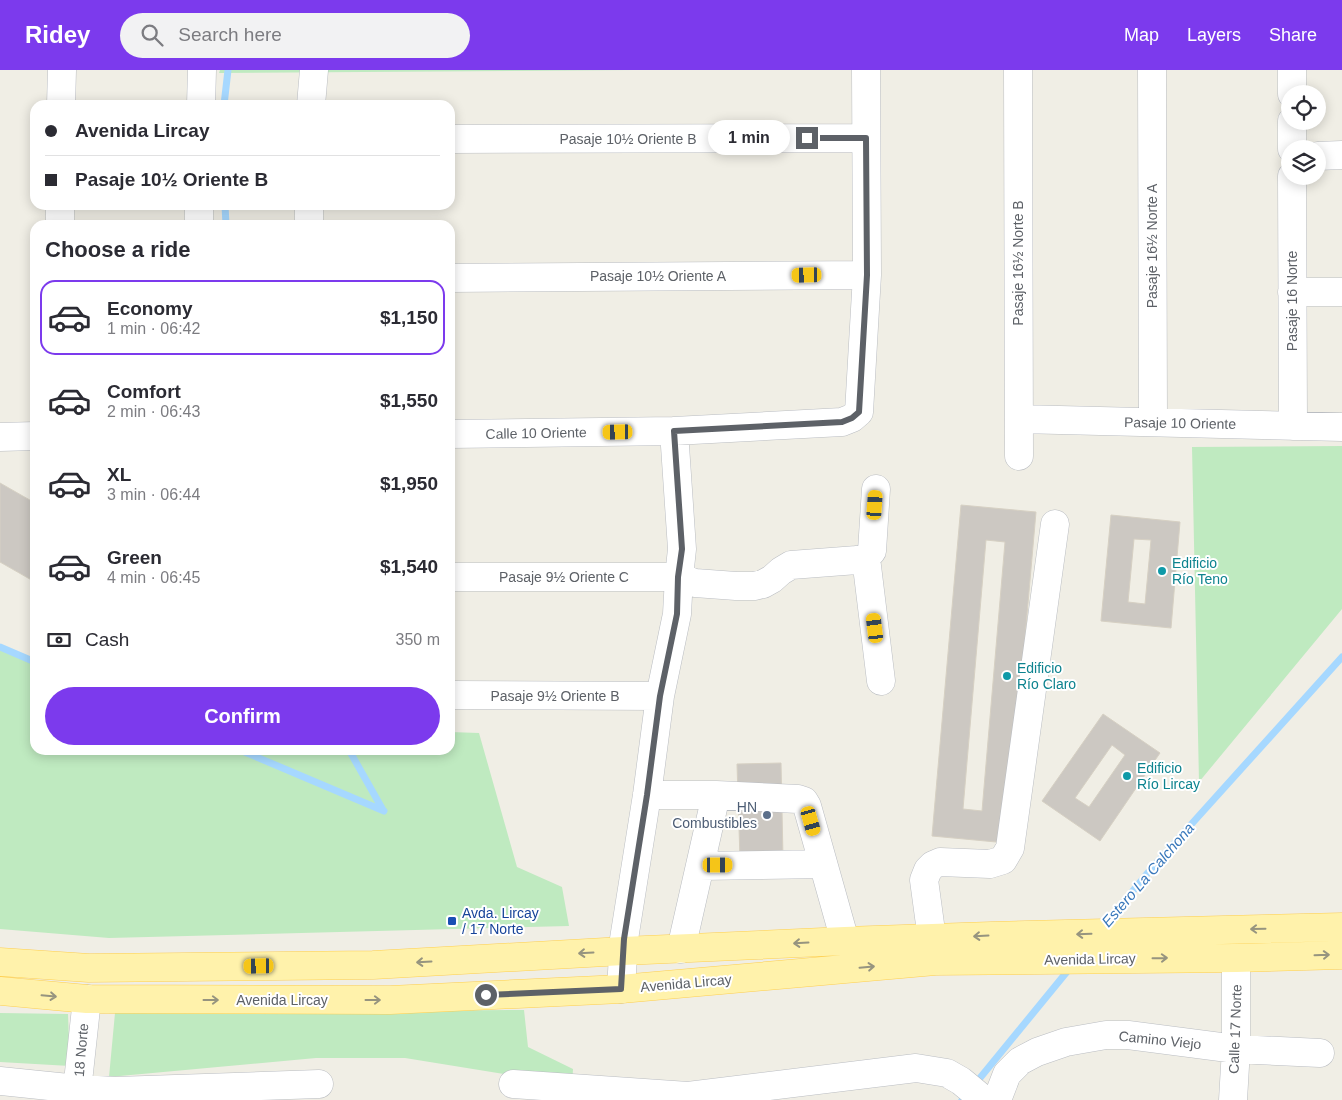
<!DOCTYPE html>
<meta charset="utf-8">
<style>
body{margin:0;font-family:Arial,sans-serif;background:#f2f2f3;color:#2b2b33;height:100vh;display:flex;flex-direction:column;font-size:19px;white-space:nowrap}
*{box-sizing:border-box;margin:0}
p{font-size:16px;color:#7c7c81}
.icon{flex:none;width:28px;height:28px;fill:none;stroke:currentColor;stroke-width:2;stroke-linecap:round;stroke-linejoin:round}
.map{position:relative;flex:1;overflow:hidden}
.details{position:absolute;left:30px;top:150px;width:425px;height:535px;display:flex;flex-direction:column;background:#fff;border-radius:15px;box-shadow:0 2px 12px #0003}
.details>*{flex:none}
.banner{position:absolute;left:30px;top:30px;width:425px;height:110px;border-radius:15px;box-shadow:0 2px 12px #0003;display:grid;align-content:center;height:110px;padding:0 15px;background:#fff}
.controls{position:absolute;left:1281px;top:15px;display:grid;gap:10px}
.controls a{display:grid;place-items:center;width:45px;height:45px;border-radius:50%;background:#fff;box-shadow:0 2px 12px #0003;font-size:25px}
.end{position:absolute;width:22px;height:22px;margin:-11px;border:6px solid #5d6167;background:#fff;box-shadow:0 0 0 2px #fff}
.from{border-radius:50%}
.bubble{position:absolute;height:35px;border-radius:18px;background:#fff;box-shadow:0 2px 12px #0003;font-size:16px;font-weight:700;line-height:35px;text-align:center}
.car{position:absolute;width:15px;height:30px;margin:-15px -8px;border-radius:6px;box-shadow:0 0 4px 1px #0007;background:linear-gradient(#f5c518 24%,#345 0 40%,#f5c518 0 76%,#345 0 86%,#f5c518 0)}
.banner b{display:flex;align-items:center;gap:18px;height:48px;font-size:19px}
.banner b+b{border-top:1px solid #e1e1e2}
.banner i{width:12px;height:12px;background:#2b2b33}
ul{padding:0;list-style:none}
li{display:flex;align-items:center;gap:15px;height:75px;margin:0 10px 8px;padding:0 5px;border:2px solid transparent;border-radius:15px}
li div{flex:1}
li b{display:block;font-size:19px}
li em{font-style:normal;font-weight:700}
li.active{border-color:#7c3aed}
li>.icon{width:45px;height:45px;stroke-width:1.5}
h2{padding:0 15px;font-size:22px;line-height:60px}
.pay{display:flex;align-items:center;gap:12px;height:55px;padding:0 15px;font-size:19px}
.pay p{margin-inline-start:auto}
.primary-button{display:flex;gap:10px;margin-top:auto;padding:10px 15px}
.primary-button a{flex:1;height:58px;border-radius:30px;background:#7c3aed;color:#fff;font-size:20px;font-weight:700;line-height:58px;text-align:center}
header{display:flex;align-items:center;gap:30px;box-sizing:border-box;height:70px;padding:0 25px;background:#7c3aed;color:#fff}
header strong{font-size:24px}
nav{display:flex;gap:28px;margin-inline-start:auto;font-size:18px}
.search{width:350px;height:45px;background:#f2f2f3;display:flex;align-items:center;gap:12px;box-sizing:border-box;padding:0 18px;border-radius:28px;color:#7c7c81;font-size:19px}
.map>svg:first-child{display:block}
.green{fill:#bfeac0}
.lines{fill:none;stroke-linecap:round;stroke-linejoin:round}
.stream{stroke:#a6d8ff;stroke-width:7}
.building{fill:#ccc8c2;stroke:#d6d0c3;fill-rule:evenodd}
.minor-casing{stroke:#babdc2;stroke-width:29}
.major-casing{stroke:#fecf50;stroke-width:29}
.minor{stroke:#fff;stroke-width:28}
.major{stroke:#fff2ab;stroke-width:28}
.oneway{stroke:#96947f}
.route{stroke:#5d6167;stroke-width:6}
.culture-dot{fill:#0f9aa8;stroke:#fff;stroke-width:2}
.service-dot{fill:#5c6f8a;stroke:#fff;stroke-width:2}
.transit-dot{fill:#1a4fb4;stroke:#fff;stroke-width:2}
.labels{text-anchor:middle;stroke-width:4;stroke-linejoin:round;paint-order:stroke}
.street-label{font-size:14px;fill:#5d6167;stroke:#fff}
.culture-label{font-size:14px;fill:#0d838f;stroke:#fff;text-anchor:start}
.service-label{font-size:14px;fill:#4e5e75;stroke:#fff;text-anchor:end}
.transit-label{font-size:14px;fill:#164399;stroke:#fff;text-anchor:start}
.water-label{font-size:15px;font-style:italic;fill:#3978bb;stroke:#fff}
</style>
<header>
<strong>Ridey</strong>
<div class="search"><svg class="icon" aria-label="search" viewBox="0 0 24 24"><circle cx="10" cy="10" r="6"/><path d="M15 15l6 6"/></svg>Search here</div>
<nav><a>Map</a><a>Layers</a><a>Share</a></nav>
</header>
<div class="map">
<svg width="1342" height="1030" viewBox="0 0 1342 1030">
<rect width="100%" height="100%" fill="#f0eee5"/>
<path class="green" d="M220,0H634L219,3Z
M1342,376V539L1199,712L1192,377Z
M0,577L35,593V680H450V662L479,663L517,797L562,817L569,856L109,868L0,859Z
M524,940L528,977L573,999L572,1015L405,988H316L109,1007L115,943Z
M0,943L68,944L70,996L0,992Z"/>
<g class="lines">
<path class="stream" d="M224,35L228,0
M225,135L226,155
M0,577L35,592
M240,680L384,741
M349,680L383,740
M1104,856L1151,799L1342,587
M962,1030L1070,898"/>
</g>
<path class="building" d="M0,413L35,433V512L0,492Z
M961,435L1036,442L1007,773L932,766ZM986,470L1005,472L982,741L963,739Z
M1111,445L1180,452L1171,558L1101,551ZM1134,469L1151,470L1145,534L1128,532Z
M1103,644L1160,683L1100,771L1042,731ZM1112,675L1125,685L1089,737L1075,728Z
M781,693L783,788L740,789L737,694Z"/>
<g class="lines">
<g class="minor-casing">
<path id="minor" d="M1018,0L1019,386
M1152,0L1153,352
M1292,0V24
M61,35L62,0
M201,35L202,0
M311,35L314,0
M1292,51V79
M450,69L866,68
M1318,86L1342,85
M1292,106L1293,356
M60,155V135
M199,155V135
M309,155V135
M450,208L867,205
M1292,222H1342
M1019,349L1342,357
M450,364L674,361L842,352L852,348L859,342L867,205L866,0
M0,367L35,366
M866,488L881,611
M450,507H679L695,513L736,516H754L763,514L772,509L781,501L791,495L857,490L866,488L872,481L876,419
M450,625L660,626
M647,725H716
M700,796L823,794
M932,869L924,810L928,800L933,795L940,792L990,794L1003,790L1010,778L1055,454
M681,879L716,725L798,729L804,731L807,736L845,871
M621,919L624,869L647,725L660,626L677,544L679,507L682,479L674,361
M0,1011L78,1019L116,1021L319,1014
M513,1014L688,1026L916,998L947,1003L961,1011L984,1030
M76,1030L87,929
M997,1030L1007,1004L1020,991L1037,982L1066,972L1106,965H1128L1236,979L1320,983
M1233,1030L1236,979V888"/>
</g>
<g class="major-casing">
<path id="major" d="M0,892L89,898L373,895L623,881L845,871L991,866L1342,857
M0,921L87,929L390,930L621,919L935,891L1236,888L1342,885"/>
</g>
<use href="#minor" class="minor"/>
<use href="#major" class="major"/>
</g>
<defs><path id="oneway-shaft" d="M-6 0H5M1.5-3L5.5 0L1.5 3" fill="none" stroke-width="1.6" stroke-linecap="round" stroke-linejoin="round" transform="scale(1.25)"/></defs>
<g class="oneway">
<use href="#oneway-shaft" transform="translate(1258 859) rotate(179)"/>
<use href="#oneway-shaft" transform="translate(1084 864) rotate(178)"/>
<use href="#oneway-shaft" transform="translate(981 866) rotate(177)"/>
<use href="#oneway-shaft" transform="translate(801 873) rotate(177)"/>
<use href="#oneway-shaft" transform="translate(586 883) rotate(177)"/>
<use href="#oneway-shaft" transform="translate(1322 885) rotate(-2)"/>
<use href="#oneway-shaft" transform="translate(1160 888) rotate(-1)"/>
<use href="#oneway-shaft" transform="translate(424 892) rotate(177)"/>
<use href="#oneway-shaft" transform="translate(867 897) rotate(-5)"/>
<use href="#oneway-shaft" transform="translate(49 926) rotate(5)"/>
<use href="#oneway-shaft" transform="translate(211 930)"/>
<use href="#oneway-shaft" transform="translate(373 930)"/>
</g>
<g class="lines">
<path class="route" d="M486,925L621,919L624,869L647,725L660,626L677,544L678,507L682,479L674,361L842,352L852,348L859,342L867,205L866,68H807"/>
</g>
<g class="culture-dot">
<circle cx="1162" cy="501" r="5"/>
<circle cx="1007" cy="606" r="5"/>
<circle cx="1127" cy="706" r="5"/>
</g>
<circle class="service-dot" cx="767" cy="745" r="5"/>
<rect class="transit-dot" x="447" y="846" width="10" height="10" rx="2.5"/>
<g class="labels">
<g class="street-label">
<text x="628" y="74">Pasaje 10½ Oriente B</text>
<text transform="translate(1152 176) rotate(-90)" y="5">Pasaje 16½ Norte A</text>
<text transform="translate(1018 193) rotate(-90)" y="5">Pasaje 16½ Norte B</text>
<text x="658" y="211">Pasaje 10½ Oriente A</text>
<text transform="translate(1292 231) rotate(-90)" y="5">Pasaje 16 Norte</text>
<text transform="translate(1180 353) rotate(1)" y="5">Pasaje 10 Oriente</text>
<text transform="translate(536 363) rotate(-1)" y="5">Calle 10 Oriente</text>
<text x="564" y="512">Pasaje 9½ Oriente C</text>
<text x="555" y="631">Pasaje 9½ Oriente B</text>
<text transform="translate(1090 889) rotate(-1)" y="5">Avenida Lircay</text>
<text transform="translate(686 913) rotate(-5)" y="5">Avenida Lircay</text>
<text x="282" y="935">Avenida Lircay</text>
<text transform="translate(1235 959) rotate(-88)" y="5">Calle 17 Norte</text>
<text transform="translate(1160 970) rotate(6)" y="5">Camino Viejo</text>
<text transform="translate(81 980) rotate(-85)" y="5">18 Norte</text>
</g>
<g class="culture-label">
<text x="1172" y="498">Edificio<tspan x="1172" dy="16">Río Teno</tspan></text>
<text x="1017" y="603">Edificio<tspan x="1017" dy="16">Río Claro</tspan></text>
<text x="1137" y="703">Edificio<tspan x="1137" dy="16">Río Lircay</tspan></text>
</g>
<g class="service-label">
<text x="757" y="742">HN<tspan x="757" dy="16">Combustibles</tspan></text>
</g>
<g class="transit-label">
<text x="462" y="848">Avda. Lircay<tspan x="462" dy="16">/ 17 Norte</tspan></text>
</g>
<g class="water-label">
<text transform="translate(1148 805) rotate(-49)" y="5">Estero La Calchona</text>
</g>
</g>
</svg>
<div class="controls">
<a><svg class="icon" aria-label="locate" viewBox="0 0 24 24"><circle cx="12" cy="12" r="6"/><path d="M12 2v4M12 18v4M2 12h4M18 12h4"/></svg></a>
<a><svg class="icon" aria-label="layers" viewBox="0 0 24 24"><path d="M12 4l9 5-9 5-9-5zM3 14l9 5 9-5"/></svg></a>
</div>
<i class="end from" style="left:486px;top:925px"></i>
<i class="end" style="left:807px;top:68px"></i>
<div class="bubble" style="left:708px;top:50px;width:82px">1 min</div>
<i class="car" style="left:807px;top:205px;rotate:269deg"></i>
<i class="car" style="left:618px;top:362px;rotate:269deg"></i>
<i class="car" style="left:875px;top:435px;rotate:4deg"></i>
<i class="car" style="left:875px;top:558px;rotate:353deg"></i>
<i class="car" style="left:811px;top:751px;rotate:164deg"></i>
<i class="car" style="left:718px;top:795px;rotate:90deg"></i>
<i class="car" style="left:259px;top:896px;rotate:269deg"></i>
<div class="banner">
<b><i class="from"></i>Avenida Lircay</b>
<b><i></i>Pasaje 10½ Oriente B</b>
</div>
<section class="details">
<h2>Choose a ride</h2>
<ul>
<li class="active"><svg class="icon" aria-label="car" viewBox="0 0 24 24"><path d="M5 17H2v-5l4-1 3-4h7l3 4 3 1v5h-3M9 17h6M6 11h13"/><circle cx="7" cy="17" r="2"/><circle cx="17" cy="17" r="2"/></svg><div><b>Economy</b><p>1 min · 06:42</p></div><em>$1,150</em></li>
<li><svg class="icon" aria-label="car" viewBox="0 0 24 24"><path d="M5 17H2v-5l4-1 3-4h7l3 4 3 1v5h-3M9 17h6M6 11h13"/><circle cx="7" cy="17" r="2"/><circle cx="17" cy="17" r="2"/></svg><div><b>Comfort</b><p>2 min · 06:43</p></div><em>$1,550</em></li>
<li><svg class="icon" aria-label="car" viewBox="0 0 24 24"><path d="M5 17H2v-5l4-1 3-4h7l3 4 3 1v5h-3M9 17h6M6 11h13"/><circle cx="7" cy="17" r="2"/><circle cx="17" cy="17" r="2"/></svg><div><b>XL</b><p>3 min · 06:44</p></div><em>$1,950</em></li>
<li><svg class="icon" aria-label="car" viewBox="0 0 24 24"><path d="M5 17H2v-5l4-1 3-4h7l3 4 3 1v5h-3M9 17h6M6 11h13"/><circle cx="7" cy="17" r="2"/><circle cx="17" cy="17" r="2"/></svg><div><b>Green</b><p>4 min · 06:45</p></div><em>$1,540</em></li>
</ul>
<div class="pay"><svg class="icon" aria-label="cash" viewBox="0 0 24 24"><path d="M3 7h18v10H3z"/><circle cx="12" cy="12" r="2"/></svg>Cash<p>350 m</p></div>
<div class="primary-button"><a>Confirm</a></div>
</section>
</div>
